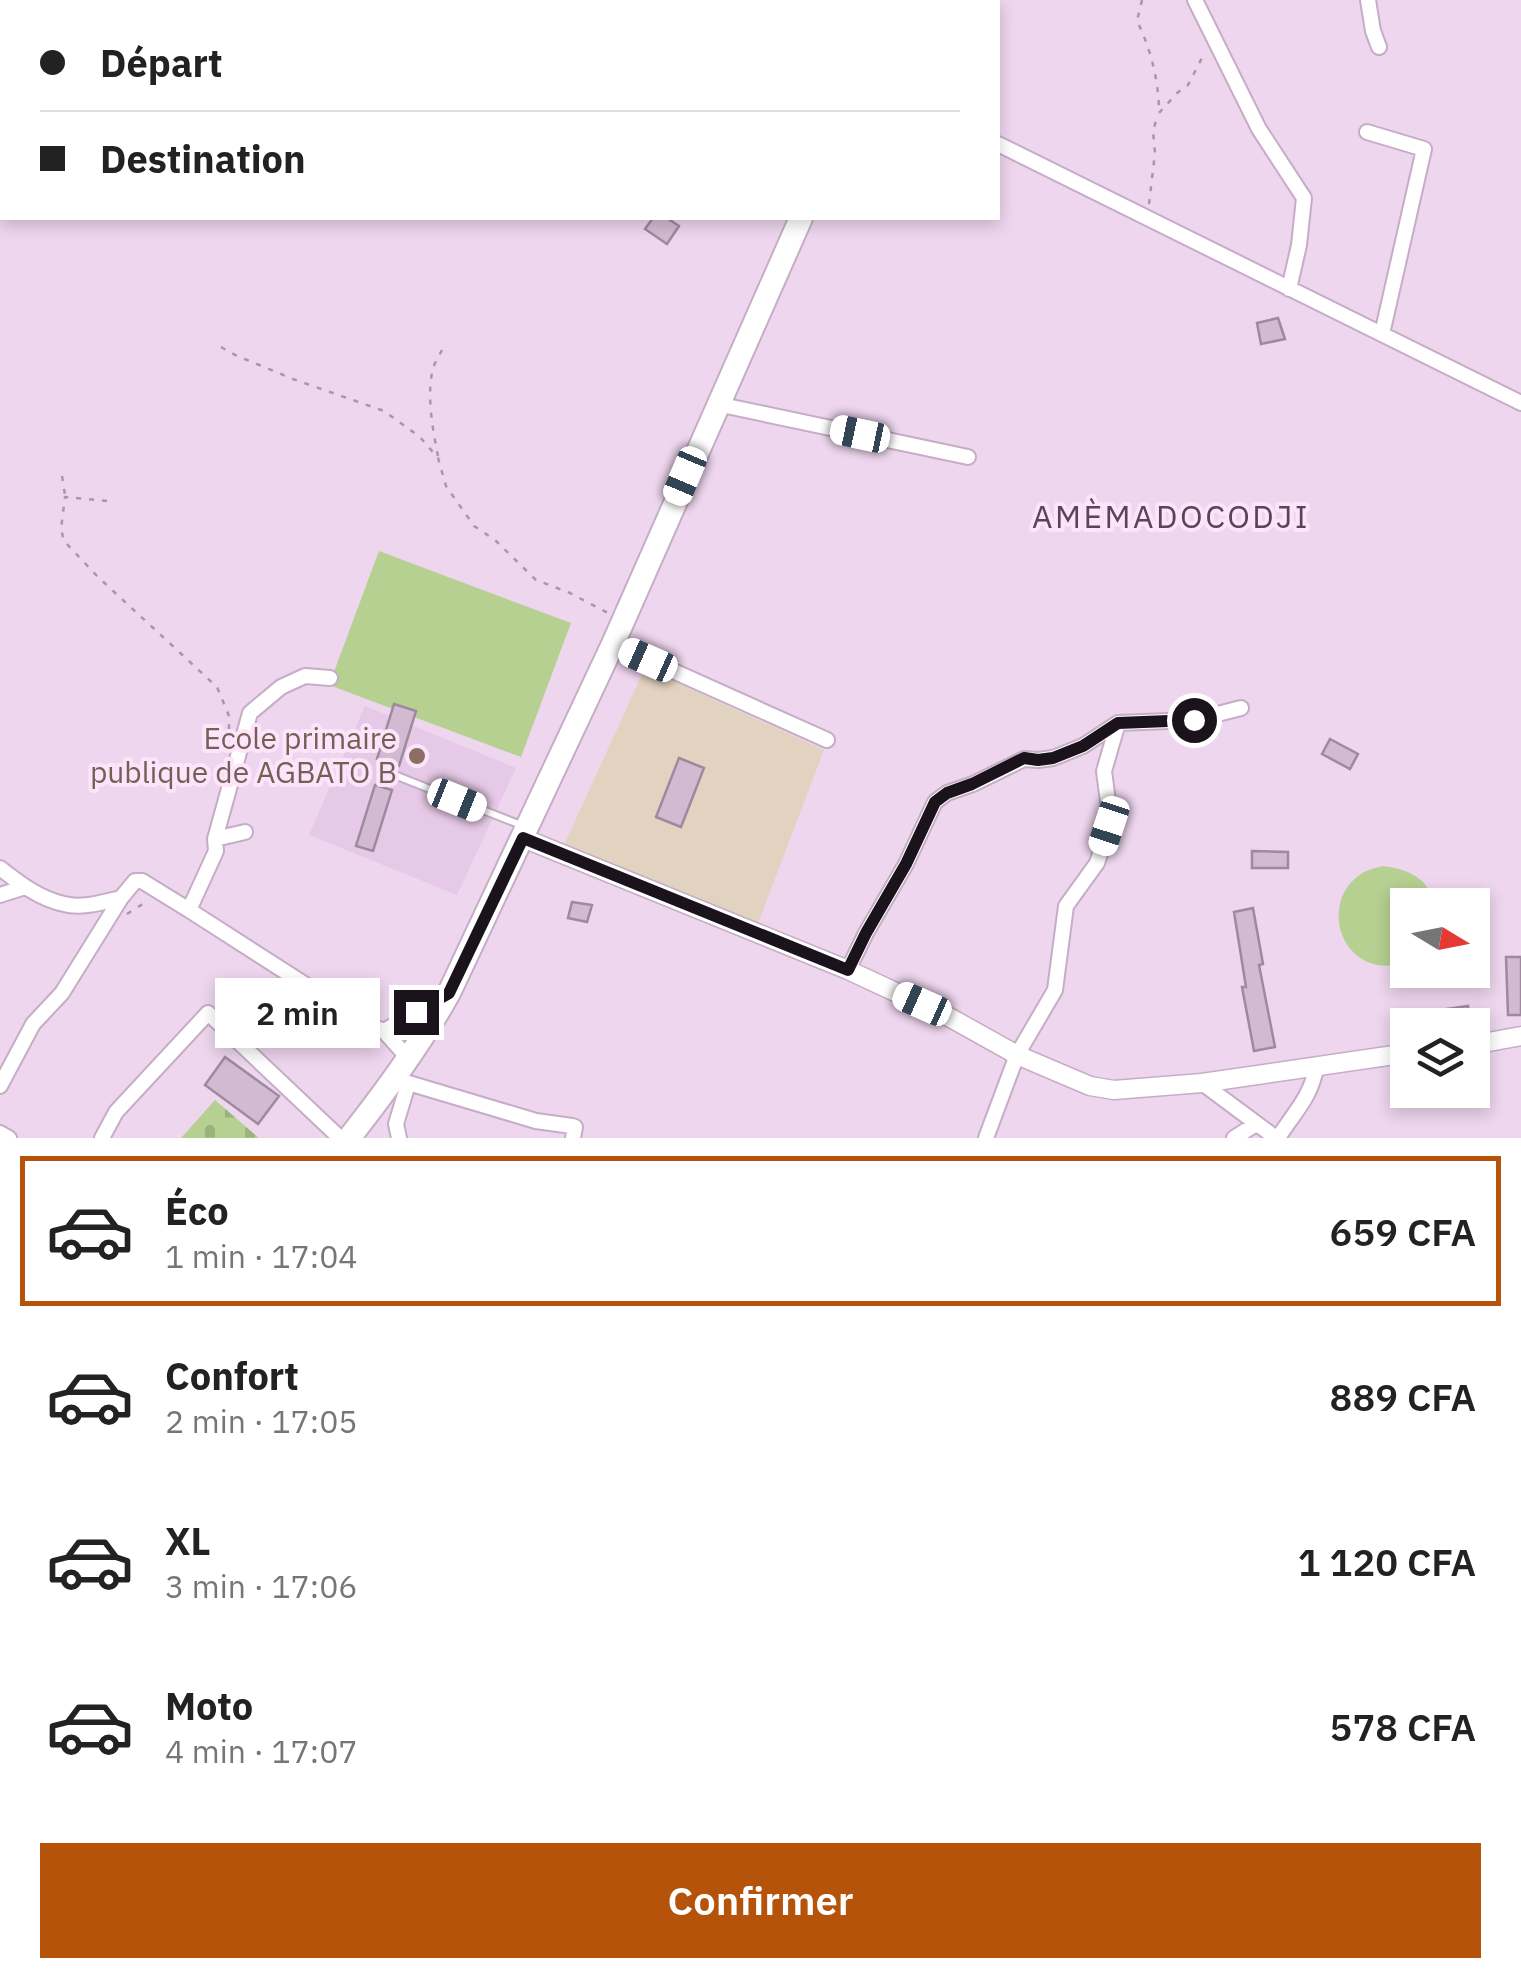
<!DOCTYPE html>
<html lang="fr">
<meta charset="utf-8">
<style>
body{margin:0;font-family:"IBM Plex Sans",sans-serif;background:#f6f6f6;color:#222;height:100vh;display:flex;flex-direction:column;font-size:38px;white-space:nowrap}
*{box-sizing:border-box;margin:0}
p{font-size:32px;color:#767676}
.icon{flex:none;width:55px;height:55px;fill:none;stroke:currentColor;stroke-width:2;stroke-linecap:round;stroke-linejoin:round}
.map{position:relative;height:1138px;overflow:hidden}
.drawer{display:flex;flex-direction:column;background:#fff;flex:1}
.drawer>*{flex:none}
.guide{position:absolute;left:0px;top:0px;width:1000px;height:220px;box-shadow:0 5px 15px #0003;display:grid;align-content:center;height:220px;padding:0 40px;background:#fff}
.needle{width:65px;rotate:100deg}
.tools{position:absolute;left:1390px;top:888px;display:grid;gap:20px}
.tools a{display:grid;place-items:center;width:100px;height:100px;border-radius:0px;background:#fff;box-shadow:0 5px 15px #0003;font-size:50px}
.end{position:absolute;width:45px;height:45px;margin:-22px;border:12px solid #1b131b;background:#fff;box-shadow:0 0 0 5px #fff}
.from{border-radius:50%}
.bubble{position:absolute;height:70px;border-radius:0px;background:#fff;box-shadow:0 5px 15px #0003;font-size:32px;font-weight:600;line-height:70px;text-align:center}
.car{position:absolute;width:30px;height:60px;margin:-30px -15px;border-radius:12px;box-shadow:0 0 8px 2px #0007;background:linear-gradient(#fff 24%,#345 0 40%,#fff 0 76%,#345 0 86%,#fff 0)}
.guide b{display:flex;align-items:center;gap:35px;height:95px;font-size:38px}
.guide b+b{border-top:2px solid #e0e0e0}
.guide i{width:25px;height:25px;background:#222}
ul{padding:18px 0 0;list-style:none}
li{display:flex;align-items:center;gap:30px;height:150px;margin:0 20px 15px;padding:0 20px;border:5px solid transparent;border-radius:0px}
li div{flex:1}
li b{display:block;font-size:38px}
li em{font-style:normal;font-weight:600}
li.current{border-color:#b45309}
li>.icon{width:90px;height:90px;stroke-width:1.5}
.button{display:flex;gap:20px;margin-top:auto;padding:20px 40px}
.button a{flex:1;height:115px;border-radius:0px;background:#b45309;color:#fff;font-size:40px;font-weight:600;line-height:115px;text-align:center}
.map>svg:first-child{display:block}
.commercial{fill:#e2d3c0}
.built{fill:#e6c9e6}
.grass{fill:#b5d091}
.cemetery{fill:url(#cemetery-stones)}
.building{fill:#d2bbd2;stroke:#9f899e;stroke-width:2.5}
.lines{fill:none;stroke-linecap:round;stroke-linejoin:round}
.service-casing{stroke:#c5aec5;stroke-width:10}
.minor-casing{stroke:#c5aec5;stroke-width:18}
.tertiary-casing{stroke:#c5aec5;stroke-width:21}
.trunk-casing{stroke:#c5aec5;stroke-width:26}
.path{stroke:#a996a9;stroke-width:2.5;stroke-dasharray:5 8;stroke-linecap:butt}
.service{stroke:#fff;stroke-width:6}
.minor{stroke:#fff;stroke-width:14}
.tertiary{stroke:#fff;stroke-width:18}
.trunk{stroke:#fff;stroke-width:22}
.route{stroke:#1b131b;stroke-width:12}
.education-dot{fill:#8d6e63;stroke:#fce4fb;stroke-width:4}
.labels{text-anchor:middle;stroke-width:8;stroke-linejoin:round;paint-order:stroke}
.education-label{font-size:30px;fill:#785e54;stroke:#fce4fb;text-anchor:end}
.neighbourhood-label{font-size:32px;letter-spacing:2.5px;fill:#584558;stroke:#fce4fb}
</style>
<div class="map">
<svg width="1521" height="1138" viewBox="0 0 1521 1138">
<defs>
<pattern id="cemetery-stones" width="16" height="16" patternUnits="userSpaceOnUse" patternTransform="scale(2.5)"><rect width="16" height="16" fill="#b5d091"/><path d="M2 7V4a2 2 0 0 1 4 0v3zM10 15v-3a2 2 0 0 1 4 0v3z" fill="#9bb27c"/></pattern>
</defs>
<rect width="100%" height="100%" fill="#eed6ee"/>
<path class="commercial" d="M645,668L824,750L757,926L564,845Z"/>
<path class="built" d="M365,706L516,768L457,895L309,835Z"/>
<path class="grass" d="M379,551L571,623L521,757L329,685Z
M1383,866C1408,869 1429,878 1435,905H1408L1407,962C1397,965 1388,967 1377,965C1334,956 1325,897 1361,874C1367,870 1376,868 1383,866Z"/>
<path class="cemetery" d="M215,1100L259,1138H181Z"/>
<path class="building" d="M653,218H667L679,226L667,244L645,229Z
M1278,318L1285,339L1261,344L1257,323Z
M394,704L416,711L399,766L377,759Z
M1330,739L1358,754L1350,769L1322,754Z
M679,758L704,768L681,827L656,817Z
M375,785L392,790L373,851L356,846Z
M1252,851L1288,852V868H1252Z
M572,902L592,905L587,922L568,918Z
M1253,908L1263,964L1259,965L1275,1047L1254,1051L1242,987H1246L1234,912Z
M1506,957H1521V1015H1508Z
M1468,1006L1470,1025H1405L1404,1015Z
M225,1057L279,1096L258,1124L205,1085Z"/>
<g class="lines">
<g class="service-casing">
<path id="service" d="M387,772L521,825"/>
</g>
<g class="minor-casing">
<path id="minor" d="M1195,0L1259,129L1304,198L1299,245L1289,289
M1368,0L1373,31L1379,47
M1367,132L1424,149L1382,334
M998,144L1521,403
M717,404L968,457
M613,644L827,740
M1118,723L1194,720L1241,708
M215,839L250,713L281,687L305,676L330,678
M0,868C19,883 40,899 64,904C81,909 104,902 121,898
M0,895L25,887
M189,910L365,1023L384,1031L409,1059
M848,970L866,933L906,864L935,802L947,793L973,784L1024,759L1038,760L1053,758L1083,746L1118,723L1104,771L1110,817L1109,826L1097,863L1066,906L1055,990L1017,1055L986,1138
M384,1031L443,996
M395,1079L536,1121L572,1126L575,1127L573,1138
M1202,1083L1276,1138
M0,1086L33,1024L62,993L121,898L135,881H142L189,910L216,851L215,839L245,832
M0,1133L9,1138
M102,1138L116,1112L208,1013L340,1138
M399,1138L396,1124L408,1084
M1234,1138L1256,1124
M1278,1138C1293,1114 1312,1096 1316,1067"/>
</g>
<g class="tertiary-casing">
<path id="tertiary" d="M523,838L848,970L949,1017L1017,1055L1090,1086L1114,1090L1202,1083L1408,1053
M1472,1045L1521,1036"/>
</g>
<g class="trunk-casing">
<path id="trunk" d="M896,2L897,0
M349,1138C386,1091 420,1045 449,993L613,644L801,218"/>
</g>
<path class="path" d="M453,0V2
M1142,0L1137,21C1151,49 1159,82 1159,113L1177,93L1188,85L1204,54
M1149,204L1155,153L1153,131L1158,114
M221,347L235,355L293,379L384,411L420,437L438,458L446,486L474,526L495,540L536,580L570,593L608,613
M438,456C433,431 427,399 432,373C433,365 438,358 442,350
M62,476L65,495
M107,501L65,497L61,529L64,541L97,576L217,687L229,716V736
M127,914L149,900"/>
<use href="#service" class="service"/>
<use href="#minor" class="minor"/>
<use href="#tertiary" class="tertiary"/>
<use href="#trunk" class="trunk"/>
</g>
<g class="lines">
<path class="route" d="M416,1012L449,993L523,838L848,970L866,933L906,864L935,802L947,793L972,784L1024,758L1038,760L1053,758L1083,746L1118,723L1194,720"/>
</g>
<circle class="education-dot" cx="417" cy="756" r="10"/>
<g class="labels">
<g class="education-label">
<text x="397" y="749">Ecole primaire<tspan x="397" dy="34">publique de AGBATO B</tspan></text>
</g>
<g class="neighbourhood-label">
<text x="1171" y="528">AMÈMADOCODJI</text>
</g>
</g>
</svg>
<div class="tools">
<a><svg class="needle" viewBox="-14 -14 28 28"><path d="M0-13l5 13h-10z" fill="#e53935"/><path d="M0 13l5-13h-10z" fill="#767676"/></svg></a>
<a><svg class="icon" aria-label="layers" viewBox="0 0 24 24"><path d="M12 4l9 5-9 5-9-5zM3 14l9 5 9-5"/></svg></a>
</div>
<i class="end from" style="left:1194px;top:720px"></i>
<i class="end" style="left:416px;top:1012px"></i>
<div class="bubble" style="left:215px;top:978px;width:165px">2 min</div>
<i class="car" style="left:860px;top:434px;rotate:282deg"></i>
<i class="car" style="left:685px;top:476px;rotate:203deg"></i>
<i class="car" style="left:648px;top:660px;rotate:294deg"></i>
<i class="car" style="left:457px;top:800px;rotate:112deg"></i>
<i class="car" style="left:1109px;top:826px;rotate:198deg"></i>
<i class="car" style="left:922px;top:1004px;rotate:294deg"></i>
<div class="guide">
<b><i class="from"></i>Départ</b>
<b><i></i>Destination</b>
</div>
</div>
<section class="drawer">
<ul>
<li class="current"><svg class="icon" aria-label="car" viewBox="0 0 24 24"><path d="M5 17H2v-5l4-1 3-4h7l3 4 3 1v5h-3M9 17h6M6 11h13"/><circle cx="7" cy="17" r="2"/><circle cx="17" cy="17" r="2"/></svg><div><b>Éco</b><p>1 min · 17:04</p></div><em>659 CFA</em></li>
<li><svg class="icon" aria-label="car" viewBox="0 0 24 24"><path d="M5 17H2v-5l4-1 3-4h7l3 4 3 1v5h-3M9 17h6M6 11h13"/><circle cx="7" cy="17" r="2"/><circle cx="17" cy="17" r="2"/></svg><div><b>Confort</b><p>2 min · 17:05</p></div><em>889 CFA</em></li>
<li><svg class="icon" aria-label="car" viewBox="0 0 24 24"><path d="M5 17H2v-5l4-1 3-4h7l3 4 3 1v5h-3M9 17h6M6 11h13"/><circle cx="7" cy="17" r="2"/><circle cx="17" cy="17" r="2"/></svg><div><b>XL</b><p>3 min · 17:06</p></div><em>1 120 CFA</em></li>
<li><svg class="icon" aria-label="car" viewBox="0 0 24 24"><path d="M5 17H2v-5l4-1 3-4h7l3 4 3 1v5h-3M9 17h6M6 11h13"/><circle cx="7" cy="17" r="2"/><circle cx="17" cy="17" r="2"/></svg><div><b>Moto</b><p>4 min · 17:07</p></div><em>578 CFA</em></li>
</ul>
<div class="button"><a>Confirmer</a></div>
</section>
